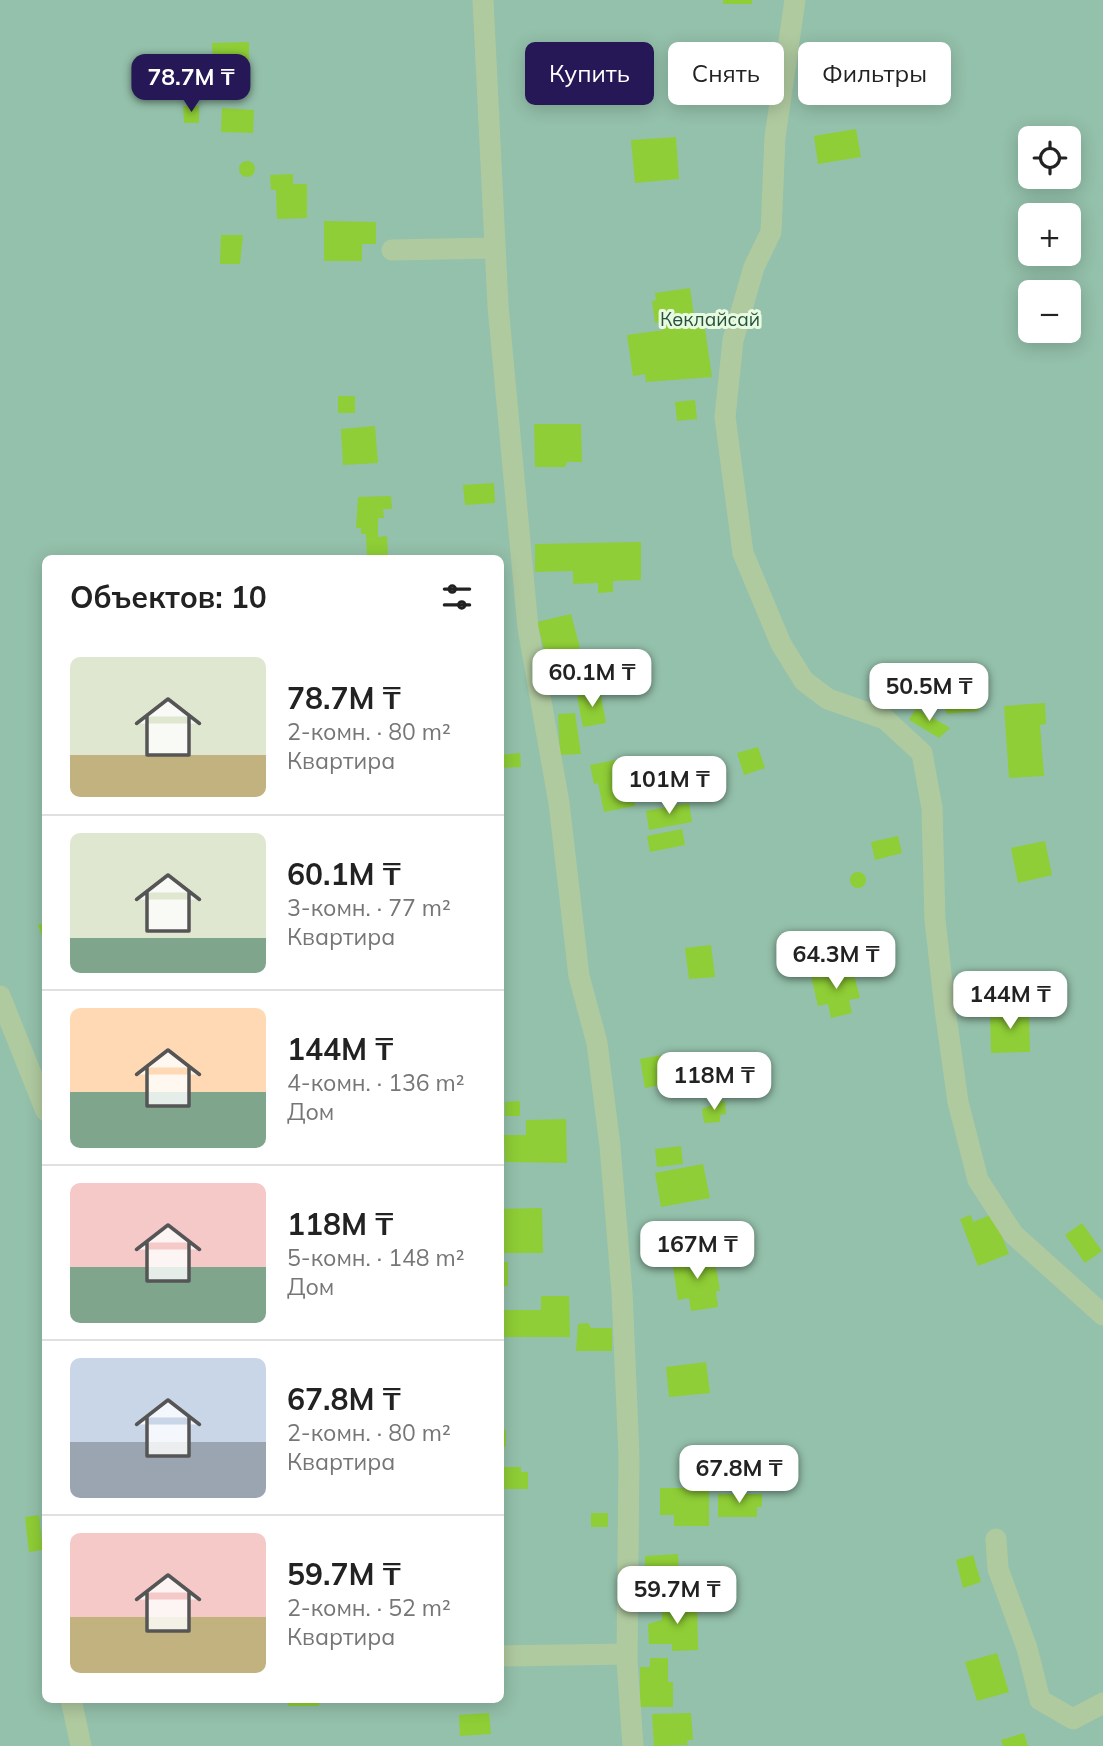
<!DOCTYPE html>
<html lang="ru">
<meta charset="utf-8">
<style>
:root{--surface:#fff;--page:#f6f6f6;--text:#222;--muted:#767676;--line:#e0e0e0;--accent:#261757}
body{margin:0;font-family:Mulish,sans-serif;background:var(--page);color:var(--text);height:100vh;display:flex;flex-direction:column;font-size:26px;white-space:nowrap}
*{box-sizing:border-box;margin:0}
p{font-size:23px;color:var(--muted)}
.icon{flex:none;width:38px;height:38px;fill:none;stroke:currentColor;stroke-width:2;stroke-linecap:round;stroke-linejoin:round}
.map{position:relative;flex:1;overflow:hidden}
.drawer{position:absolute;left:42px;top:555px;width:462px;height:1148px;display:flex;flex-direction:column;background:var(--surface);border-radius:10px;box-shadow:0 4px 18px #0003}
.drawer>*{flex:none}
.guide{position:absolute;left:525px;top:42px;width:472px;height:63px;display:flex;gap:14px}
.tools{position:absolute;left:1018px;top:126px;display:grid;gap:14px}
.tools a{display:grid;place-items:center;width:63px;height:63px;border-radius:10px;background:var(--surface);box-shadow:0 4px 18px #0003;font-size:35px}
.price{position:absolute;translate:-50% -60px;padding:0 16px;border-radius:14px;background:#fff;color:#222;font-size:23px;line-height:46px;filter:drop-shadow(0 2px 4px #0008)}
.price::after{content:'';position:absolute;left:50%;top:42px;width:21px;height:16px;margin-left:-10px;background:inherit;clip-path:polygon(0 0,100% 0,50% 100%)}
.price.on{background:var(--accent);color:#fff}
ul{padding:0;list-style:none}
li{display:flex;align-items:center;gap:21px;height:175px;padding:0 28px}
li+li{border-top:2px solid var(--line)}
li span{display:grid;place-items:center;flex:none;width:196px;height:140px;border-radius:10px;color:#555}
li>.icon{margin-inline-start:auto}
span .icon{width:84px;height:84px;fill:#fffc;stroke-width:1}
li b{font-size:30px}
h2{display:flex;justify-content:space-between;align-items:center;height:84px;padding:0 28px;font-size:30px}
.tag{padding:0 24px;border-radius:10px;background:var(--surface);box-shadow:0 4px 18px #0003;font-size:24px;line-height:63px}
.tag.on{background:var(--accent);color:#fff}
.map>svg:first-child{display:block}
</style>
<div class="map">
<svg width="1103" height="1746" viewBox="0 0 1103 1746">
<rect width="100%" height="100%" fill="#ddf2d4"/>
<path fill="#94c1ab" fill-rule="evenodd" d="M0 0H1103V1746H0ZM1031 138H1069V177H1031ZM1031 215H1069V254H1031ZM1031 292H1069V331H1031ZM46 558H500V1699H46Z"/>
<path fill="#8fce36" d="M723 0H752V4H723Z
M249 42V64L213 65 212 43Z
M183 106H199V123H184Z
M222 108 254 110 253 133 221 132Z
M856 129 861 157 818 164 814 136Z
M676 137 679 179 635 183 631 140Z
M239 169a8 8 0 1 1 16 0a8 8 0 1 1-16 0Z
M293 174V184H307V218L277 219 276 190H271L270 175Z
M324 221 376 222V244H362V261H324Z
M221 235H243L240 264H220Z
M690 288 695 323 704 322 712 377 646 382 645 374 633 376 627 335 664 330 663 322 655 323 652 301 656 300 655 293Z
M338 396H355V413H338Z
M695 400 697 419 677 421 675 402Z
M534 424H581L582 462H567L565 467H535Z
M375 426 378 463 343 465 341 429Z
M494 483 495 503 465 505 463 485Z
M391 496 392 509H383L384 518H378V537L387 536 388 558H367L366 534H361V528H356L358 497Z
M641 542V580L613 581V592L598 593V583L573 584V571L535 572V544Z
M571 614 580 648 546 657 537 622Z
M582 651 586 665 553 674 549 659Z
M976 677 979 711 947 714 943 706 937 707 935 681Z
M600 691 606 723 583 727 577 696Z
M1045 703 1046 724 1040 725 1044 776 1009 778 1004 706Z
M916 708 950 728 939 738 909 720Z
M575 713 581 754 560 755 558 714Z
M758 747 765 768 744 775 737 753Z
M520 753 521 767 500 768V755Z
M625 758 635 806 604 812 598 783 594 784 590 765Z
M689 803 692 822 649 830 646 811Z
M682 829 685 845 650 852 647 836Z
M898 836 902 853 875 860 871 842Z
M1045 841 1052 875 1018 883 1011 848Z
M850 880a8 8 0 1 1 16 0a8 8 0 1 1-16 0Z
M46 922V944H45L38 925Z
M711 945 715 977 689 979 685 948Z
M852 967 860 998 849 1000 852 1013 831 1018 828 1004 818 1006 811 976Z
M1021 1008 1029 1018 1030 1052 991 1053 990 1009Z
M678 1052 683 1081 645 1088 640 1059Z
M520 1101V1116H505V1102Z
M725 1101 726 1114 720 1115V1122L704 1123 702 1109 710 1106 712 1102Z
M566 1119 567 1163 505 1162 504 1135H526V1120Z
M681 1146 683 1164 657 1167 655 1149Z
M703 1164 710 1198 661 1207 655 1173Z
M542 1208 543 1253H500V1209Z
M993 1214 1009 1254 978 1266 960 1219 971 1215 973 1222Z
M1082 1223 1102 1251 1085 1263 1065 1235Z
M714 1254 720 1291H716L718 1307 691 1311 689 1298 678 1300 672 1260Z
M500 1262H508V1286L500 1287Z
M541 1296H569L570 1337H500V1310H541Z
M588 1323 591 1328H612V1351H576L578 1324Z
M706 1362 710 1393 669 1397 666 1367Z
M500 1430H506V1447H500Z
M500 1467H521V1472H528V1489H500Z
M660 1488H709V1526H674V1515H660Z
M718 1494H762V1507H757V1517H718Z
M591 1513H608V1527H591Z
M39 1515 43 1550 29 1552 25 1517Z
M678 1554 679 1576 645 1577V1556Z
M973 1555 981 1582 963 1588 956 1560Z
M662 1601H697L698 1650 672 1651V1644H649L648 1624 662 1620Z
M997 1653 1009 1692 977 1701 965 1662Z
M650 1658H668V1682H673V1707H640V1667H650Z
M288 1699H319V1706H288Z
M489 1713 491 1734 460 1736 459 1715Z
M691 1713 693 1740H687L688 1745 654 1746 652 1714Z
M1024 1733 1028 1746H1003L1001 1740Z"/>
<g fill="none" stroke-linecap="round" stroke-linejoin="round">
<path stroke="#b0caa0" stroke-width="21" d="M483 0 498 306 528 628 559 803 579 976 597 1043 610 1146 622 1292 629 1457 627 1661 633 1746
M795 0 775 137 771 232 754 267 733 340 725 417 743 553 781 644 804 681 828 699 885 719 922 753 932 808 935 920 945 1009 958 1102 978 1180 1013 1234 1103 1315
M392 250 494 248
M0 996 46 1111
M996 1539 998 1569 1027 1648 1040 1700 1073 1719 1103 1703
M500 1656 627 1654
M71 1699 81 1746"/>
</g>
<g text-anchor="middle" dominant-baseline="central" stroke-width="6" stroke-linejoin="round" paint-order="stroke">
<g font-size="19" fill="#26533e" stroke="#e8fae0">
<text x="710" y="319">Көклайсай</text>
</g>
</g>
</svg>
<div class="tools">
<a><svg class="icon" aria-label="locate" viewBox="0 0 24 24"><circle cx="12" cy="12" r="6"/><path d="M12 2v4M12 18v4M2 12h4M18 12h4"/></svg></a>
<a>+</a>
<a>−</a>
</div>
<b class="price on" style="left:191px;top:114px">78.7M ₸</b>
<b class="price" style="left:592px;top:709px">60.1M ₸</b>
<b class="price" style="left:929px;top:723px">50.5M ₸</b>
<b class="price" style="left:669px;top:816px">101M ₸</b>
<b class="price" style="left:836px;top:991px">64.3M ₸</b>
<b class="price" style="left:1010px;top:1031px">144M ₸</b>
<b class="price" style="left:714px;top:1112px">118M ₸</b>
<b class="price" style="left:697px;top:1281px">167M ₸</b>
<b class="price" style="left:739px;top:1505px">67.8M ₸</b>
<b class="price" style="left:677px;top:1626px">59.7M ₸</b>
<div class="guide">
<a class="tag on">Купить</a>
<a class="tag">Снять</a>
<a class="tag">Фильтры</a>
</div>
<section class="drawer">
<h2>Объектов: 10<svg class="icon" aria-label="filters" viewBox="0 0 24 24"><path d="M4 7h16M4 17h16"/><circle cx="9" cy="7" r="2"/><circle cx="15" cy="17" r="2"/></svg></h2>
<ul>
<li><span style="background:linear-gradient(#dfe7d0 70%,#c2b280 0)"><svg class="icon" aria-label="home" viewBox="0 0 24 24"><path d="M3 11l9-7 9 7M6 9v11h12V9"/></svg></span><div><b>78.7M ₸</b><p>2-комн. · 80 m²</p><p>Квартира</p></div></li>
<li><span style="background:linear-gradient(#dfe7d0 75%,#7fa58c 0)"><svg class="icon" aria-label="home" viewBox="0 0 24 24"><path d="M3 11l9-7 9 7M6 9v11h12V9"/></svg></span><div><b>60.1M ₸</b><p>3-комн. · 77 m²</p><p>Квартира</p></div></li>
<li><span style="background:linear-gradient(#ffd9b3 60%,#7fa58c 0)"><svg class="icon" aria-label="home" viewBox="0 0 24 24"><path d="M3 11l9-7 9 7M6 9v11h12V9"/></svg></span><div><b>144M ₸</b><p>4-комн. · 136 m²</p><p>Дом</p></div></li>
<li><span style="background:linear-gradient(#f6c9c9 60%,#7fa58c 0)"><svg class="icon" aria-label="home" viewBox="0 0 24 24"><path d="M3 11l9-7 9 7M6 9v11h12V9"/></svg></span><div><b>118M ₸</b><p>5-комн. · 148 m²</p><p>Дом</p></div></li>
<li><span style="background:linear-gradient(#c9d6e8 60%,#9aa5b1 0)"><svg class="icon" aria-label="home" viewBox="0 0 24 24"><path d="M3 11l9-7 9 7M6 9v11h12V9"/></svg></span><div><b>67.8M ₸</b><p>2-комн. · 80 m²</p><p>Квартира</p></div></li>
<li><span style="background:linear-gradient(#f6c9c9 60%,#c2b280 0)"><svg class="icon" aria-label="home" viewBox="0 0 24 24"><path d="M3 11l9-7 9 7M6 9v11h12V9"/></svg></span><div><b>59.7M ₸</b><p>2-комн. · 52 m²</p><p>Квартира</p></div></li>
</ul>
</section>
</div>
